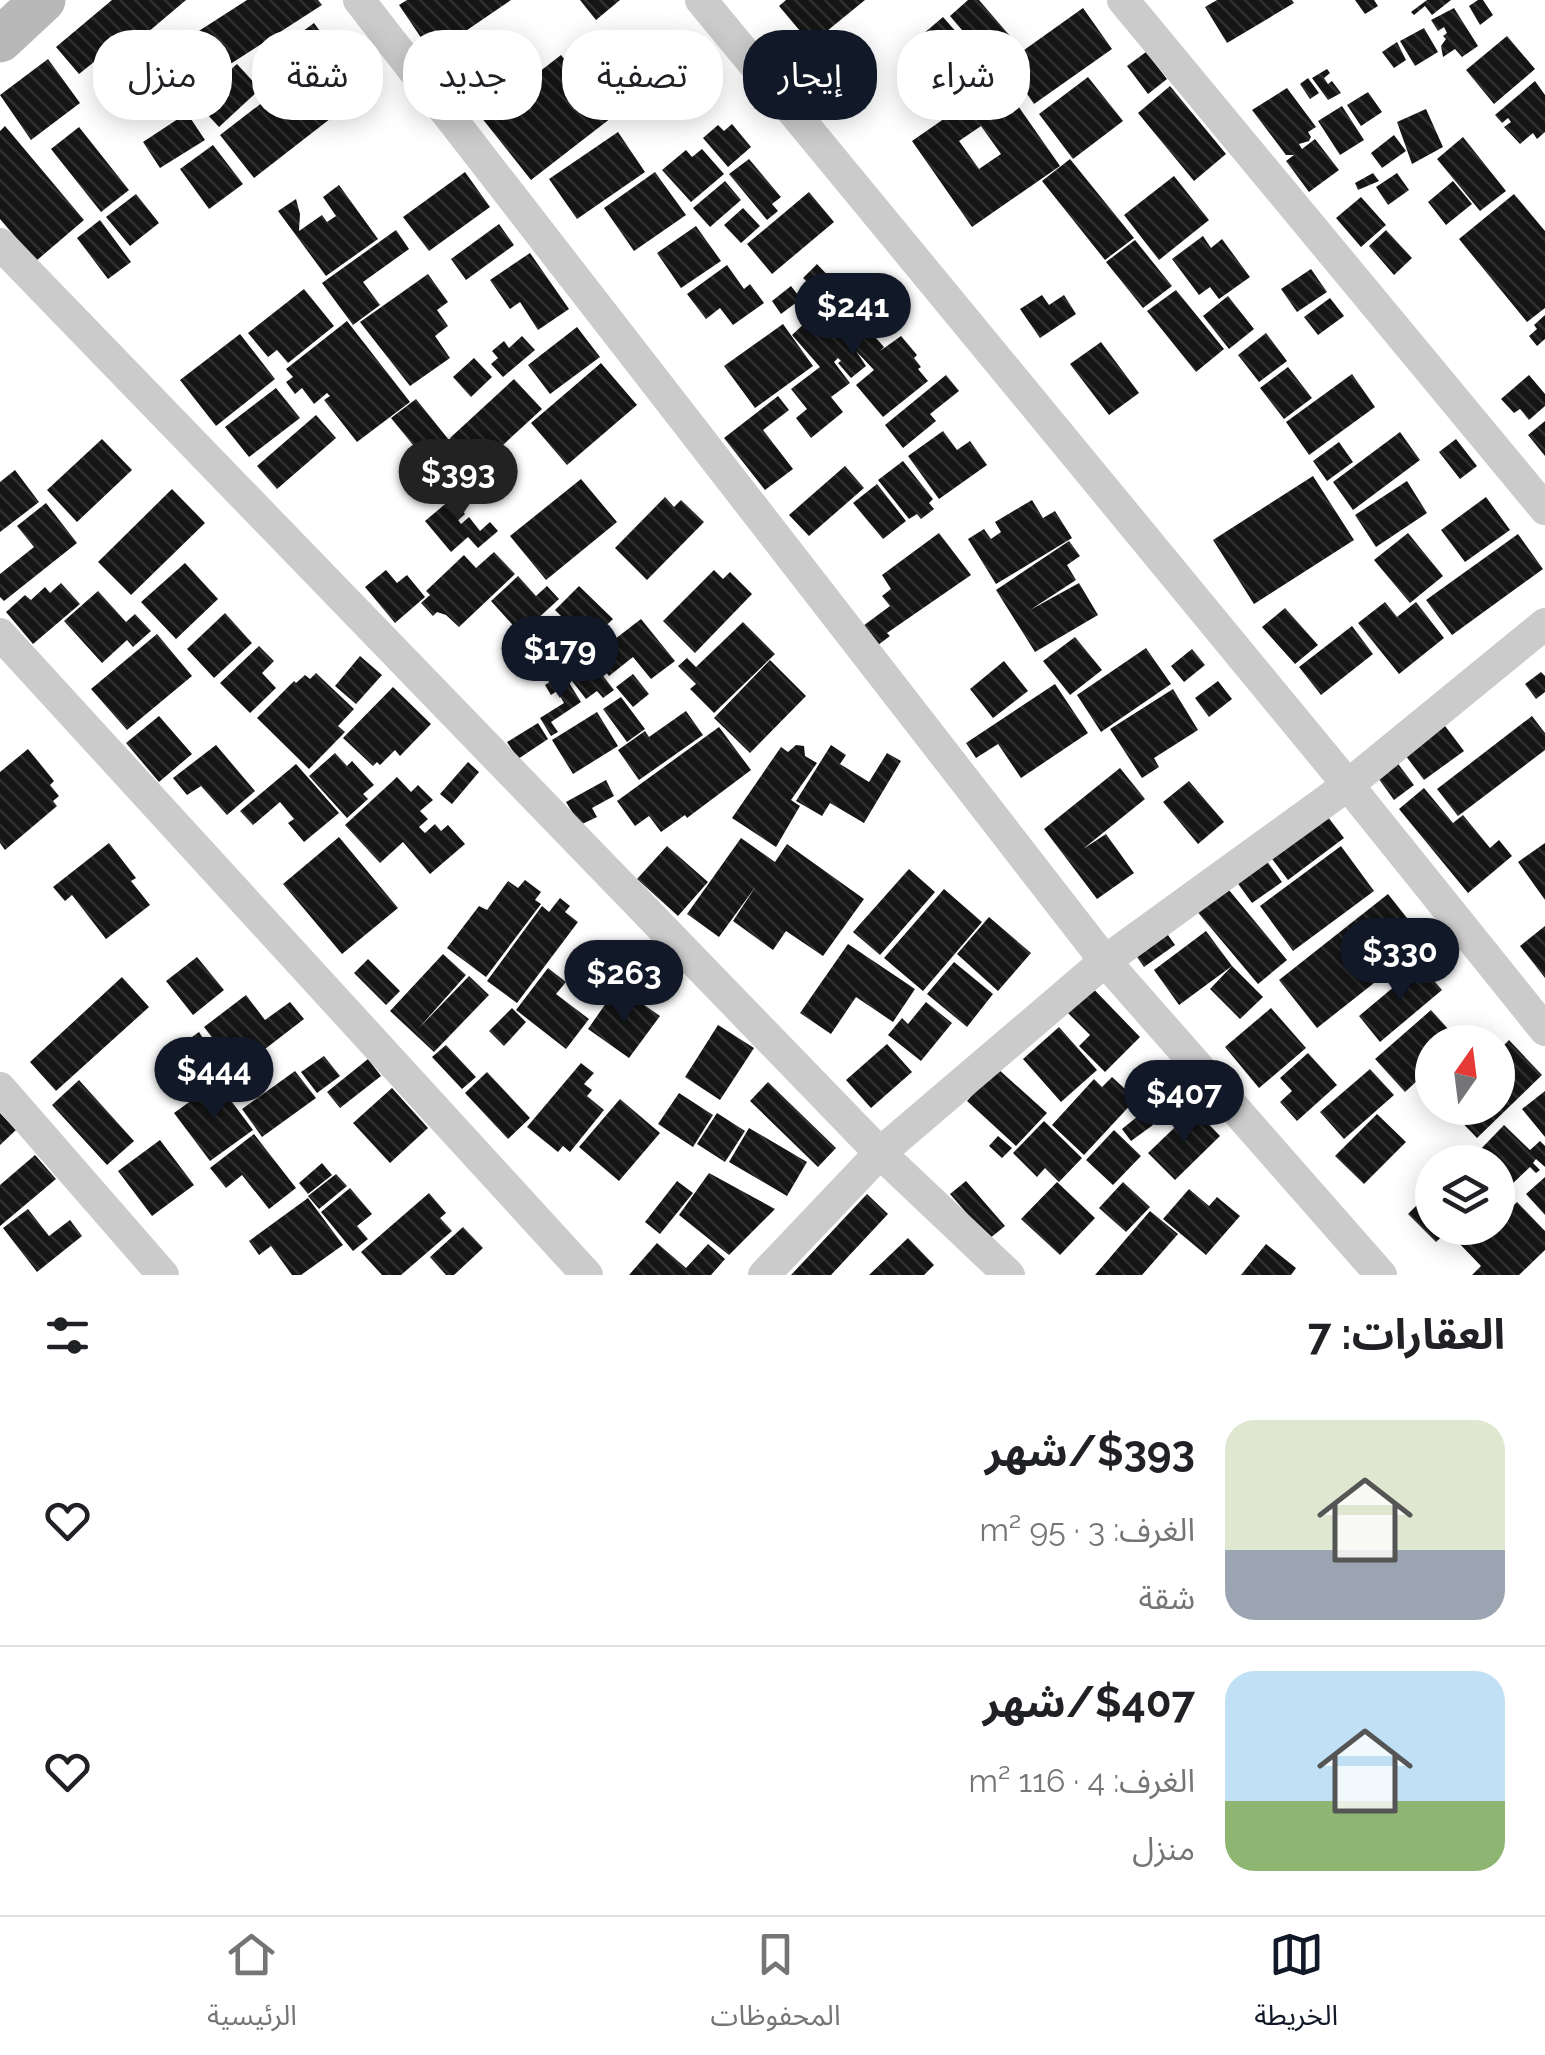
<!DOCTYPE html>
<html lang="ar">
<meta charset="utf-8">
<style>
:root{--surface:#fff;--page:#f2f2f2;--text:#202124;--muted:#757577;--line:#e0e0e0;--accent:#111827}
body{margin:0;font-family:Raleway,"Noto Sans Arabic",sans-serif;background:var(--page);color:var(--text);direction:rtl;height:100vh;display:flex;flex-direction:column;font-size:38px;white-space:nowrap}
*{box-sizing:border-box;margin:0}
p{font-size:32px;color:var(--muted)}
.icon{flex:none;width:55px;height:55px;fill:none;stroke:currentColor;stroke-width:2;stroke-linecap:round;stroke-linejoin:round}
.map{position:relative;height:1275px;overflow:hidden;direction:ltr}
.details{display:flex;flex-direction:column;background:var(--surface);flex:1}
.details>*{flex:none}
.banner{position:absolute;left:30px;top:30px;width:1000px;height:90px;direction:rtl;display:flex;gap:20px}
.needle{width:65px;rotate:14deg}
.buttons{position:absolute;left:1415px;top:1025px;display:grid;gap:20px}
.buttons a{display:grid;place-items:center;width:100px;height:100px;border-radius:50%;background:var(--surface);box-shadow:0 5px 25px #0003;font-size:50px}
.price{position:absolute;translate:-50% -85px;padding:0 22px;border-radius:35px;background:var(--accent);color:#fff;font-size:32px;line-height:65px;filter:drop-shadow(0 2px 5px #0008)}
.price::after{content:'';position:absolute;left:50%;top:60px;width:30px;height:22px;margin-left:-15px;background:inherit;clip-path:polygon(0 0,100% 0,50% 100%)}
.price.current{background:#222;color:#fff}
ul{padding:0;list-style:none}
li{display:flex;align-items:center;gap:30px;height:250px;padding:0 40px}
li+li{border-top:2px solid var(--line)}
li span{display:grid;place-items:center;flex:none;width:280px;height:200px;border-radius:30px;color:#555}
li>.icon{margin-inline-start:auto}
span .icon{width:120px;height:120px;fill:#fffc;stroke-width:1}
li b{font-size:42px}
h2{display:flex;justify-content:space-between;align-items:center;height:120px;padding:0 40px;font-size:42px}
.pill{padding:0 35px;border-radius:40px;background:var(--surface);box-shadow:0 5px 25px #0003;font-size:35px;line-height:90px}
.pill.current{background:var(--accent);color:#fff}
.menu{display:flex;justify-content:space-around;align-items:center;height:140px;border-top:2px solid var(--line);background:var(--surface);font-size:28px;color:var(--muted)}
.menu a{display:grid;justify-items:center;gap:5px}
.menu .current{color:var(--accent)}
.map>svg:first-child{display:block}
</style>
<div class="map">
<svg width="1545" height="1275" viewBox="0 0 1545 1275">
<defs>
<pattern id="building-back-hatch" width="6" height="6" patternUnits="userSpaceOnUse" patternTransform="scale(2.5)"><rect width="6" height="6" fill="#151515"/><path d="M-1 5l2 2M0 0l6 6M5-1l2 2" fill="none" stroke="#2f2f2f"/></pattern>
</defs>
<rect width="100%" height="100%" fill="#fff"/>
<path fill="url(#building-back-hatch)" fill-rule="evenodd" d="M112 0H186L141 38 151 50 116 79 99 58 79 74 56 47Z
M247 0H318L322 5 143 120 118 83Z
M407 0H511L432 54 399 5Z
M580 0H620L596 20Z
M786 0H865L811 44 779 6Z
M968 0H979L1010 36 985 57 950 16Z
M1217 0H1292L1294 3 1227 43 1205 7Z
M1355 0H1374L1378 6 1365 14Z
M1427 0H1451L1432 15 1425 6 1414 15 1411 12Z
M1478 0H1483L1493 15 1480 25 1469 6Z
M1083 8 1112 49 1034 104 1006 63Z
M1454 8 1478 46 1462 57 1455 49 1443 57 1441 46 1446 39 1443 36 1447 33 1444 27 1438 31 1431 20Z
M943 17 979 58 938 93 903 51Z
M314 23 330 45 300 68 283 46Z
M1424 28 1438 52 1415 66 1400 41Z
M352 35 383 73 360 92 329 54Z
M1507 36 1535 69 1494 104 1466 70Z
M1397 42 1406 60 1394 68 1382 52Z
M1146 52 1167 79 1148 94 1127 66Z
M561 55 611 118 531 180 481 117Z
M48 59 80 103 31 140 0 95Z
M319 59 353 101 254 178 220 135Z
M237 64 260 89 219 127 195 101Z
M1327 69 1330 73 1324 78 1328 84 1332 81 1341 93 1328 100 1312 78Z
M1088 77 1123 121 1073 159 1039 114Z
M1308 78 1319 93 1310 99 1300 84Z
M1000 80 1060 166 972 227 912 141ZM981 126 1001 154 979 169 959 141Z
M1535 81 1545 95V132L1537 139 1533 133 1520 144 1504 127 1511 122 1508 118 1502 123 1495 115Z
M1170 86 1226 154 1194 181 1138 113Z
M1287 88 1316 127 1308 132 1311 137 1309 141 1299 144 1302 149 1315 139 1339 170 1309 192 1286 161 1294 155H1286L1252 110Z
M1368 92 1382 112 1361 126 1347 105Z
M1342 106 1364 140 1340 155 1318 121Z
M1426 109 1443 147 1412 164 1397 122Z
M187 113 205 140 160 168 143 142Z
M732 124 751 147 728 167 703 138 718 125 724 131Z
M5 126 84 220 36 261 0 219V131Z
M79 127 129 190 101 212 51 149Z
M618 132 645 172 577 219 549 179Z
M1394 135 1406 151 1382 168 1371 153Z
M1463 137 1506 191 1480 211 1437 159Z
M213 145 243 184 209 209 180 169Z
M702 149 724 174 691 202 662 170 686 150 692 157Z
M749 159 781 197 772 204 778 211 767 220 729 174Z
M1070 159 1134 238 1105 260 1042 181Z
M465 172 490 207 429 251 403 217Z
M655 172 686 215 634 251 604 208Z
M1373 173 1379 181 1358 190 1355 183Z
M1397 173 1409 190 1388 205 1376 187Z
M1174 176 1209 220 1159 260 1124 215Z
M725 181 741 200 710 227 693 208Z
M1453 181 1472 204 1446 225 1428 202Z
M339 185 378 239 326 276 278 211 296 199 300 214 299 231 322 215 327 222 336 216 323 197Z
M809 192 834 222 772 274 747 244Z
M136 194 159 223 130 246 106 217Z
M1514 194 1545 231V308L1527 322 1459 239Z
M1361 197 1386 225 1361 247 1336 218Z
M743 208 760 226 741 243 724 225Z
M100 220 131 262 108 279 77 238Z
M499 224 514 245 466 280 451 259Z
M696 226 721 261 681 288 657 253Z
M396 230 409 249 363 282 380 305 353 325 322 283Z
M1386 230 1412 258 1394 275 1369 246Z
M1203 236 1211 248 1222 239 1250 277 1219 299 1210 287 1199 295 1172 259Z
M1135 240 1172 286 1143 308 1106 262Z
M530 253 569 309 538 330 520 302 510 309 490 280Z
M817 264 836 284 822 297 803 278Z
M727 265 744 289 750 284 764 303 733 325 720 308 706 319 687 294Z
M1311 269 1327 292 1297 312 1281 289Z
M428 274 448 302 437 310 448 326 435 336 450 358 410 386 360 322Z
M868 279 887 301 875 312 881 318 868 329 884 347 880 351 901 336 917 355 914 358 921 367 918 369 928 381 883 417 856 385 874 370 856 351 866 366 851 378 838 363 841 361 838 358 834 362 850 383 831 397 843 412 811 438 796 418 807 409 791 389 820 367 792 335 850 281 857 289Z
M791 286 801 299 781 314 772 301Z
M304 289 334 326 288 363 277 350 268 357 248 333Z
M1176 290 1224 349 1196 372 1147 311Z
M1042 295 1049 305 1064 295 1076 314 1040 338 1020 309Z
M1228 296 1254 329 1229 349 1203 316Z
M1330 298 1344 316 1318 335 1304 317Z
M1545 315V339L1537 346 1529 336 1537 329 1534 325Z
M347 321 410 402 357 442 324 400 330 396 327 393 314 404 302 388 295 394 286 382 293 377 286 369Z
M783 324 813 366 755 408 724 366Z
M577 327 600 357 550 394 528 365Z
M1266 333 1287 361 1259 382 1238 355Z
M240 334 275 379 216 426 180 380Z
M522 336 535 350 503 377 491 364 498 358 492 351 504 341 509 348Z
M1101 342 1139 393 1109 415 1070 364Z
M474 358 492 377 471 397 453 377Z
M601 363 637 405 567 465 531 423Z
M1288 367 1312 398 1284 419 1260 388Z
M1352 374 1375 407 1309 455 1286 422Z
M946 375 959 391 930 414 936 421 903 448 885 425Z
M1529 375 1545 394V406L1529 420 1520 409 1514 413 1501 399Z
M514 379 542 409 478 468 450 438Z
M276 388 300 418 249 457 225 427Z
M778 396 789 410 763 430 793 469 765 490 724 438Z
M416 399 473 470 449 489 391 418Z
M316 415 336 438 277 489 257 466Z
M1545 421V456L1528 435Z
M943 431 957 450 970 441 987 465 939 499 908 456Z
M1400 432 1420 460 1353 510 1333 482Z
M102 439 132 470 77 522 47 490Z
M1456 439 1477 466 1460 479 1439 452Z
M1339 442 1353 462 1327 481 1313 461Z
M903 461 933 499 929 503 934 509 921 519 917 514 909 519 878 480Z
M845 466 864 488 809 536 789 515Z
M15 470 39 502 0 532V482Z
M1313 476 1354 540 1254 604 1213 540Z
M581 479 617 522 546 580 510 536Z
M1407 481 1427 513 1376 547 1355 515Z
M877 484 906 521 883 539 853 503Z
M172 489 205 523 131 595 98 562Z
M463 489 472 500 461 509 465 514 458 520 461 524 469 517 480 531 490 522 498 531 478 548 468 537 451 552 425 521Z
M665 497 674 507 681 500 704 522 647 580 615 548Z
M1486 497 1510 530 1465 562 1441 530Z
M1032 500 1043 518 1055 511 1072 538 996 584 968 539 984 529 991 539 1001 532 995 522Z
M46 503 77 543 4 601 0 597V574L34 547 17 526Z
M939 533 971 575 887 633 890 636 878 645 863 626 890 606 882 596 891 589 882 575Z
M1408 533 1443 576 1410 603 1374 560Z
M1518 534 1543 569 1452 635 1426 600Z
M1069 541 1080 556 1067 565 1076 580 1030 610 1079 583 1098 615 1035 652 996 590Z
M494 552 515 574 459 627 446 615 437 612 433 616 421 603 430 595 426 591 464 555 476 568Z
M185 563 218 599 176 639 141 602Z
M386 570 397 583 407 575 425 597 395 623 365 587Z
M714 570 723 579 730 572 752 594 695 653 663 621Z
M518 576 536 596 547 586 559 599 521 634 491 601Z
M61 583 80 604 33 644 6 612 25 595 31 600 45 587 50 593Z
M579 586 613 619 588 643 555 610Z
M98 591 126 622 135 614 151 631 133 647 127 640 102 663 64 621Z
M1385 602 1397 617 1416 602 1444 638 1399 674 1358 623Z
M1285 608 1318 645 1295 664 1262 627Z
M225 613 252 643 214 678 187 649Z
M641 619 675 661 651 679 633 657 609 676 593 656Z
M743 622 775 654 714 713 690 689 696 684 678 666 687 658 696 667Z
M1352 626 1373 654 1321 695 1299 667Z
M157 634 192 676 127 730 91 689Z
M1075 637 1102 670 1070 695 1043 661Z
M259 646 274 661 262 673 276 688 250 713 220 683Z
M1146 648 1171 684 1101 732 1077 695Z
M1192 649 1205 665 1184 682 1171 666Z
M587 655 614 690 603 698 597 691 586 699 565 672Z
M360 656 382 675 356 704 335 686Z
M770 660 806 696 750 753 714 718Z
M1004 661 1028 691 993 718 970 689Z
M1541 672 1545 676V692L1536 699 1525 684Z
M316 673 354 709 338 726 345 732 309 769 257 718 294 681 296 683 305 675 310 679Z
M563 673 581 702 551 722 558 732 551 736 540 718 564 703 557 691 551 695 545 685Z
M633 674 649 694 633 707 616 687Z
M1218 681 1232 699 1209 717 1195 698Z
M1055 684 1088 733 1021 778 998 744 976 758 966 743Z
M393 687 431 724 400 756 395 750 380 765 377 762 373 766 343 738Z
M1173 689 1198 730 1154 758 1159 767 1142 778 1110 729Z
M621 697 645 729 627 742 603 709Z
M686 711 703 735 639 780 618 750 645 731 649 737Z
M597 712 618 746 573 774 552 740Z
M1436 714 1464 751 1424 780 1396 743Z
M159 716 192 754 159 782 126 743Z
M1532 716 1545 733V750L1458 816 1437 789Z
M538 723 548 739 518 759 507 742Z
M719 727 751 770 687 818 685 815 661 832 649 816 635 826 617 801Z
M216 745 255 791 227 815 201 786 187 795 173 778Z
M796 745 804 746 805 756 817 763 791 800 800 806 776 847 732 818 781 747 788 752Z
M831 745 846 755 840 764 869 782 887 753 901 761 864 823 830 803 822 816 796 801Z
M28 749 54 781 50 785 59 796 53 801 57 806 5 850 0 843V772Z
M335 753 347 766 352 761 374 785 363 794 368 799 347 818 309 776Z
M1390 753 1414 785 1394 800 1370 767Z
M468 762 479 772 452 804 440 794Z
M296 764 339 813 304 842 288 823 294 819 280 802 253 825 240 811Z
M1120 768 1145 799 1083 849 1106 834 1134 873 1097 899 1044 829Z
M397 777 411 792 418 785 433 800 420 811 428 819 419 827 425 833 435 824 441 831 448 825 465 844 430 874 403 842 380 863 345 825Z
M606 780 614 796 592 808 597 817 580 825 566 802Z
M1189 781 1224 822 1198 844 1163 802Z
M1424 788 1453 823 1463 815 1490 848 1499 840 1512 856 1468 893 1399 809Z
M1322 809 1344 838 1288 880 1266 851Z
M339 837 398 908 342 954 283 884Z
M741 838 775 862 787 844 864 899 823 956 786 931 773 950 733 921 756 886 719 937 687 914Z
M109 843 136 878 131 881 150 905 106 939 72 895 65 901 53 887Z
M1545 843V900L1518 862Z
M667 846 708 882 678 916 637 879Z
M1341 846 1374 891 1293 951 1260 906Z
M1261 853 1282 882 1252 903 1231 874Z
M909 869 935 892 880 955 853 932Z
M525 880 541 892 535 900 541 904 486 977 447 948 479 906 487 910 508 881 518 888Z
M1224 884 1287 960 1258 984 1195 909Z
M944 889 982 922 923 991 884 958Z
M1388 894 1426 942 1317 1028 1279 980Z
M560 898 570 906 565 912 578 922 517 1003 487 981 542 906 549 912Z
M989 917 1031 953 998 991 957 954Z
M1161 925 1175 945 1144 967 1130 947Z
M1545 926V978L1520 946Z
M1206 931 1232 966 1179 1005 1154 970Z
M848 944 915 989 893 1022 856 997 831 1034 800 1013Z
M443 954 466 975 418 1029 469 976 489 995 434 1052 390 1011Z
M197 957 224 990 193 1015 166 981Z
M368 959 400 991 386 1005 354 973Z
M954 962 993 994 967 1027 927 994Z
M1420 965 1442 990 1380 1042 1359 1016Z
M1232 966 1263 997 1240 1019 1210 989Z
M548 968 566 982 556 994 589 1019 566 1049 516 1010Z
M122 977 149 1007 56 1091 30 1062Z
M1085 980 1140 1037 1105 1072 1079 1046 1090 1035 1060 1005Z
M246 995 265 1020 290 1002 304 1019 248 1062 240 1053 230 1061 204 1027Z
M611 996 631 1010 637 1000 660 1016 629 1058 588 1029Z
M926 1002 952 1023 921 1061 888 1035 902 1018 908 1024Z
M512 1008 526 1022 504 1046 489 1031Z
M1271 1008 1306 1048 1259 1088 1225 1047Z
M1431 1010 1460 1042H1432V1067L1405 1092 1375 1059Z
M718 1025 754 1048 720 1100 685 1077Z
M1059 1027 1097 1070 1061 1102 1023 1059Z
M199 1032 208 1046 198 1053 188 1040Z
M1509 1040 1542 1075 1477 1138 1448 1108H1498V1051Z
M185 1042 209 1072 180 1094 156 1065Z
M887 1044 912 1072 871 1108 846 1080Z
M446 1045 476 1077 462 1089 432 1057Z
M1308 1053 1337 1085 1297 1121 1280 1102 1292 1091 1280 1078Z
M324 1056 340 1076 317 1093 301 1072Z
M368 1059 381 1076 340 1108 327 1092Z
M581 1063 594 1073 584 1084 592 1090 587 1096 604 1110 570 1152 563 1146 558 1152 527 1127Z
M997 1068 1047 1113 1016 1146 967 1101Z
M1370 1069 1394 1095 1344 1139 1320 1112Z
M295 1071 316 1098 262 1137 242 1109Z
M487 1072 530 1118 508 1139 465 1093Z
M1169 1076 1185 1093 1164 1113 1148 1096Z
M1112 1077 1136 1099 1084 1155 1052 1125 1094 1079 1102 1087Z
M79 1080 134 1141 107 1165 52 1105Z
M217 1082 253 1130 210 1161 174 1113Z
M768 1082 836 1148 818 1167 750 1101Z
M392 1088 428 1128 390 1163 353 1123Z
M1545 1091V1137L1522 1109Z
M679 1093 713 1115 693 1147 658 1124Z
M620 1099 660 1133 619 1181 579 1147Z
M1194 1109 1220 1136 1175 1180 1148 1153Z
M1143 1112 1153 1125 1131 1141 1122 1129Z
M0 1113 16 1130 0 1145Z
M717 1113 745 1131 725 1162 697 1144Z
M1377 1114 1406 1142 1364 1184 1335 1156Z
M1044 1121 1082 1158 1059 1182 1045 1168 1037 1177 1013 1153Z
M1504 1125 1530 1150 1540 1141 1545 1146V1167L1536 1159 1533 1163 1540 1170 1536 1173 1530 1167 1510 1186 1498 1174V1162H1486L1477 1153Z
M749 1128 807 1162 787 1196 729 1162Z
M1114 1130 1141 1156 1113 1185 1086 1160Z
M254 1134 296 1188 269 1209 242 1175 226 1188 210 1168Z
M998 1136 1012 1148 1002 1158 989 1146Z
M160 1140 194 1185 152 1216 118 1171Z
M35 1155 56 1179 0 1226V1185Z
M322 1163 332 1175 308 1194 299 1183Z
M709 1173 775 1209 729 1255 679 1215Z
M336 1174 347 1186 319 1209 308 1196Z
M1545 1177V1215L1526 1194Z
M677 1181 693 1193 660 1234 645 1222Z
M966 1181 1005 1226 989 1239 950 1194Z
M1057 1182 1095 1218 1060 1255 1021 1219Z
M1123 1182 1150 1207 1126 1232 1099 1208Z
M350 1188 372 1214 357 1226 368 1239 353 1251 321 1212Z
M1189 1189 1209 1206 1217 1197 1240 1216 1206 1255 1163 1219Z
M1432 1190V1228H1451L1436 1242 1408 1214Z
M429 1193 446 1213 440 1218 452 1231 401 1275H382L361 1252Z
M867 1194 888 1214 831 1275H791Z
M308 1198 343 1245 301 1275H292L271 1246 259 1255 249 1241Z
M1517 1202 1545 1231V1250L1519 1275H1472L1481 1266 1456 1240 1469 1228H1498V1211L1502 1217Z
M28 1209 49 1236 70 1220 82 1236 37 1272 3 1228Z
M1150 1211 1178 1234 1142 1275H1095Z
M463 1227 483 1248 454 1275H446L430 1257Z
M908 1238 934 1265 924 1275H869Z
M657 1243 686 1268 708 1244 725 1259 711 1275H629Z
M1266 1244 1296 1268 1291 1275H1241Z"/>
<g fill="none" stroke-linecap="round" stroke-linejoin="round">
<path stroke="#cbcbcb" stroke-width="32" d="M359 0 1105 961 1381 1275
M701 0 1348 785 1545 1030
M1123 0 1545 509
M0 244 880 1153 1009 1275
M0 634 587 1275
M0 1088 163 1275
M764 1275 880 1153 1105 961 1348 785 1545 624"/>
<path stroke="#b8b8b8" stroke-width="45" d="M0 40 43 0"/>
</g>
</svg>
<div class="buttons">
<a><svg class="needle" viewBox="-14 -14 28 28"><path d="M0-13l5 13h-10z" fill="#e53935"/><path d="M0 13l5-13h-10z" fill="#757577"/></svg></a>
<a><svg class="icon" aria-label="layers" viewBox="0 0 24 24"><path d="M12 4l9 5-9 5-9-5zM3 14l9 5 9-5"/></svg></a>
</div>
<b class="price" style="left:853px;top:358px">$241</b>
<b class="price current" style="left:458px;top:524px">$393</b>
<b class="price" style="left:560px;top:701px">$179</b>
<b class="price" style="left:1400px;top:1003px">$330</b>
<b class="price" style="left:624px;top:1025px">$263</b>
<b class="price" style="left:214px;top:1122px">$444</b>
<b class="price" style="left:1184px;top:1145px">$407</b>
<div class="banner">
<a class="pill">شراء</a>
<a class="pill current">إيجار</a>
<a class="pill">تصفية</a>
<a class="pill">جديد</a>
<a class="pill">شقة</a>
<a class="pill">منزل</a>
</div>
</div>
<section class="details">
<h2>العقارات: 7<svg class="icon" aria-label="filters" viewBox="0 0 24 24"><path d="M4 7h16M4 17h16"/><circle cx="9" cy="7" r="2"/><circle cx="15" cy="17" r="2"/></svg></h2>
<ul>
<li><span style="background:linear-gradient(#dfe7d0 65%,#9aa5b1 0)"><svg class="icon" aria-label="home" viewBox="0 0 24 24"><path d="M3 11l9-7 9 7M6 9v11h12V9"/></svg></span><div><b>$393/شهر</b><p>الغرف: 3 · 95 m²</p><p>شقة</p></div><svg class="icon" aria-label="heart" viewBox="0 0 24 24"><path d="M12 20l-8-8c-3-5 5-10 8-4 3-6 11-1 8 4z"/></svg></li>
<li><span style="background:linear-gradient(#bfe0f5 65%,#8fb573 0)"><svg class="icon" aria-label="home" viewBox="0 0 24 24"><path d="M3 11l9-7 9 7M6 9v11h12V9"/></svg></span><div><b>$407/شهر</b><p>الغرف: 4 · 116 m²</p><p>منزل</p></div><svg class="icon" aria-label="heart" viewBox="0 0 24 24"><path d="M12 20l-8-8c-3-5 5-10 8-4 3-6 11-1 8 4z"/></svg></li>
</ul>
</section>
<nav class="menu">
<a class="current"><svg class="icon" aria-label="map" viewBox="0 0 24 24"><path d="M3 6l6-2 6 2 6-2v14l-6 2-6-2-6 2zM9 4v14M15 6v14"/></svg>الخريطة</a>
<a><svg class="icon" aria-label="saved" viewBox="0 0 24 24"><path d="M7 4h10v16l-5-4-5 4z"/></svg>المحفوظات</a>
<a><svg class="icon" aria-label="home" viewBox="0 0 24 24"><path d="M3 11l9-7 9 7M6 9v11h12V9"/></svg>الرئيسية</a>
</nav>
